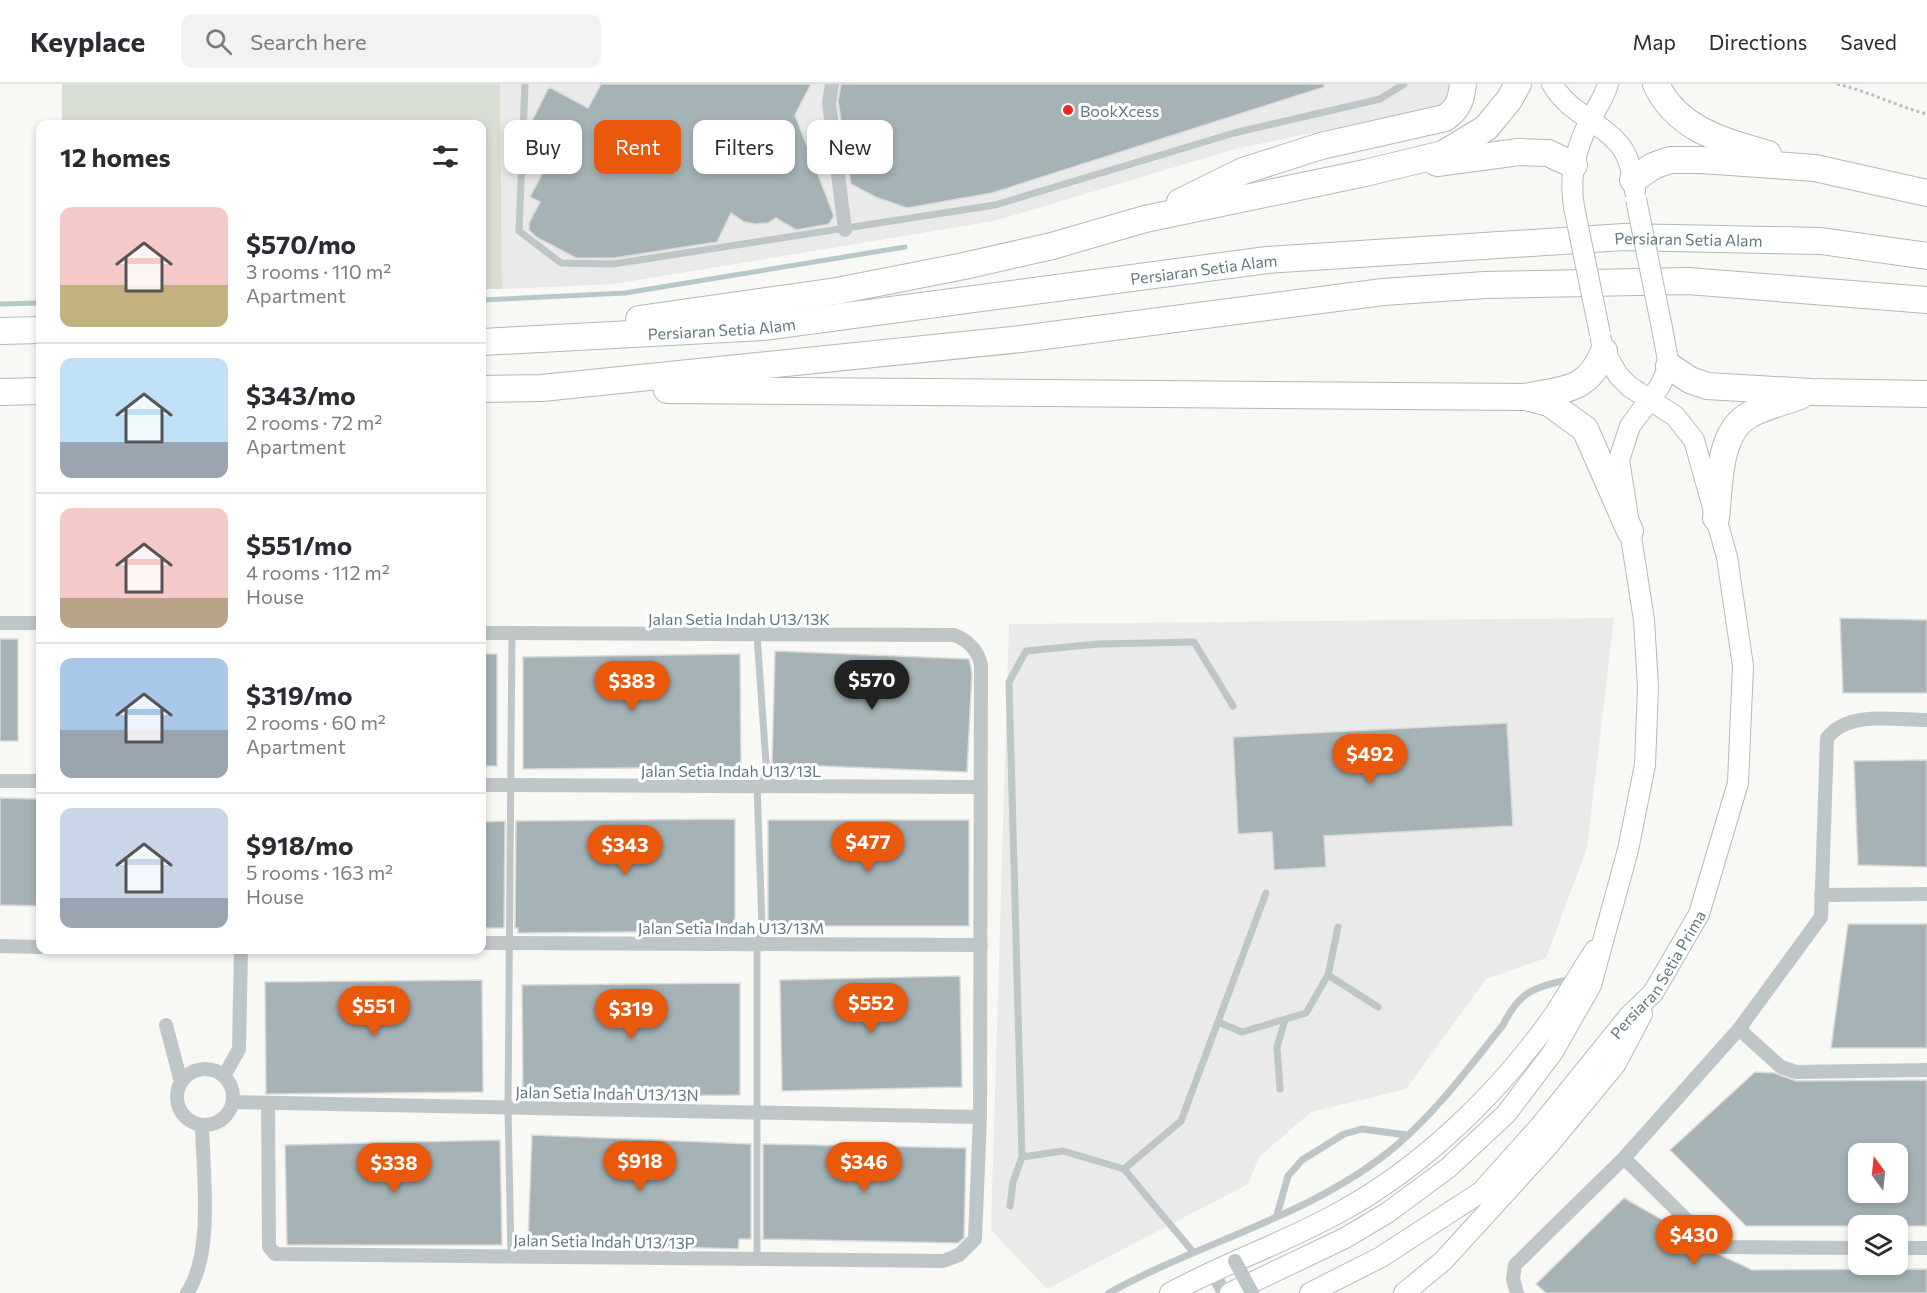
<!DOCTYPE html>
<meta charset="utf-8">
<style>
:root{--surface:#fff;--page:#f2f2f3;--text:#2b2b33;--muted:#7c7c81;--line:#e1e1e2;--accent:#ea580c}
body{margin:0;font-family:Commissioner,sans-serif;background:var(--page);color:var(--text);height:100vh;display:flex;flex-direction:column;font-size:22px;white-space:nowrap}
*{box-sizing:border-box;margin:0}
p{font-size:20px;color:var(--muted)}
.icon{flex:none;width:33px;height:33px;fill:none;stroke:currentColor;stroke-width:2;stroke-linecap:round;stroke-linejoin:round}
.map{position:relative;flex:1;overflow:hidden}
.sheet{position:absolute;left:36px;top:36px;width:450px;height:834px;display:flex;flex-direction:column;background:var(--surface);border-radius:12px;box-shadow:0 3px 9px #0003}
.sheet>*{flex:none}
.top-card{position:absolute;left:504px;top:36px;width:570px;height:54px;display:flex;gap:12px}
.needle{width:39px;rotate:345deg}
.tools{position:absolute;left:1848px;top:1059px;display:grid;gap:12px}
.tools a{display:grid;place-items:center;width:60px;height:60px;border-radius:12px;background:var(--surface);box-shadow:0 3px 9px #0003;font-size:30px}
.price{position:absolute;translate:-50% -51px;padding:0 14px;border-radius:21px;background:var(--accent);color:#fff;font-size:20px;line-height:39px;filter:drop-shadow(0 2px 3px #0008)}
.price::after{content:'';position:absolute;left:50%;top:36px;width:18px;height:14px;margin-left:-9px;background:inherit;clip-path:polygon(0 0,100% 0,50% 100%)}
.price.current{background:#222;color:#fff}
ul{padding:0;list-style:none}
li{display:flex;align-items:center;gap:18px;height:150px;padding:0 24px}
li+li{border-top:2px solid var(--line)}
li span{display:grid;place-items:center;flex:none;width:168px;height:120px;border-radius:12px;color:#555}
li>.icon{margin-inline-start:auto}
span .icon{width:72px;height:72px;fill:#fffc;stroke-width:1}
li b{font-size:26px}
h2{display:flex;justify-content:space-between;align-items:center;height:72px;padding:0 24px;font-size:26px}
.tag{padding:0 21px;border-radius:12px;background:var(--surface);box-shadow:0 3px 9px #0003;font-size:21px;line-height:54px}
.tag.current{background:var(--accent);color:#fff}
header{display:flex;align-items:center;gap:36px;box-sizing:border-box;height:84px;padding:0 30px;background:var(--surface);border-bottom:2px solid var(--line)}
header strong{font-size:28px}
nav{display:flex;gap:33px;margin-inline-start:auto;font-size:21px}
.search{width:420px;height:54px;background:var(--page);display:flex;align-items:center;gap:15px;box-sizing:border-box;padding:0 21px;border-radius:12px;color:var(--muted);font-size:22px}
.map>svg:first-child{display:block}
</style>
<header>
<strong>Keyplace</strong>
<div class="search"><svg class="icon" aria-label="search" viewBox="0 0 24 24"><circle cx="10" cy="10" r="6"/><path d="M15 15l6 6"/></svg>Search here</div>
<nav><a>Map</a><a>Directions</a><a>Saved</a></nav>
</header>
<div class="map">
<svg width="1927" height="1209" viewBox="0 0 1927 1209">
<rect width="100%" height="100%" fill="#f8f8f5"/>
<path fill="#e9eae9" d="M500 0H1460L1445 21 1235 65 994 137 614 200 502 205Z
M1614 534 1587 764 1546 874 1486 895 1406 1005 1311 1028 1259 1073 1248 1100 1047 1205 991 1146 1009 540Z"/>
<path fill="#d9ded4" d="M62 0H500L502 205H482V40H62Z"/>
<g fill="none" stroke-linecap="round" stroke-linejoin="round">
<path stroke="#b6c8c9" stroke-width="5" d="M482 216 625 209 905 163
M0 220 40 219"/>
</g>
<path fill="#a5b3b6" stroke="#dadad8" stroke-width="1.5" fill-rule="evenodd" d="M601 0H811L795 31 834 132 829 140 796 146 776 134 768 139 756 140 744 138 731 129 717 158 614 174H576L536 153 529 146V139L540 118 530 113 553 69 536 61 531 49 532 37 549 3 588 24Z
M841 0H1324V3L992 109 907 124 875 113 851 100 838 17Z
M1840 534 1927 536V609H1843Z
M0 555H18V657H0Z
M775 567 969 575 972 589 967 688 772 680Z
M482 570H497V682H482Z
M740 570 741 683 523 685V573Z
M1507 639 1513 742 1324 752 1326 783 1274 786 1272 748 1238 750 1233 653Z
M1927 676V783L1858 781 1854 677Z
M0 714 40 715V822L0 821Z
M735 735V847L518 849V844H515L516 737Z
M768 736H969V842H768Z
M505 737 504 844H482V738Z
M1848 840H1927V964H1831Z
M960 892 962 1003 782 1007 780 896Z
M482 896 483 1008 266 1010 265 898Z
M740 899V1011L523 1013 522 901Z
M1755 988 1774 989 1796 997 1927 996V1142H1746L1670 1066ZM1858 1070H1898V1108H1858Z
M532 1051 751 1060V1155H739L738 1165 528 1158Z
M500 1056 502 1161H287L285 1061Z
M763 1060 966 1064 964 1154 958 1159 763 1155Z
M1624 1114 1689 1151 1701 1162 1752 1186 1927 1185V1209H1546L1536 1200Z"/>
<g fill="none" stroke-linecap="round" stroke-linejoin="round">
<g stroke="#b3bcbf" stroke-width="22">
<g id="secondary">
<path d="M1552 0C1569 29 1598 36 1618 59 1630 72 1632 90 1635 107"/>
<path d="M1574 123C1569 92 1575 67 1589 38 1596 25 1604 14 1608 0"/>
<path d="M1170 1209C1225 1179 1284 1159 1338 1129 1422 1084 1499 1009 1554 931 1568 910 1581 887 1595 866"/>
<path d="M1230 1209 1345 1154 1387 1129 1448 1084 1506 1030 1553 968 1591 901 1628 766 1645 681 1648 603 1644 536 1619 376 1630 342 1660 302 1669 282 1662 244"/>
<path id="s1" d="M1310 1209 1381 1173 1481 1108 1541 1041 1629 932 1653 909 1699 830 1738 699 1743 582 1727 473 1694 356 1675 332 1630 303 1618 291 1604 267 1601 256"/>
<path d="M1404 1209 1443 1177 1548 1062 1615 981 1642 930"/>
</g>
</g>
<g stroke="#b2b9bb" stroke-width="28">
<g id="highway">
<path d="M1656 0C1677 46 1724 57 1768 70"/>
<path d="M1437 79 1519 68 1548 69 1574 81"/>
<path d="M1633 96 1653 82 1670 76H1701L1815 84 1927 109"/>
<path d="M1180 118 1243 87 1321 62 1445 34C1459 24 1461 16 1463 0"/>
<path d="M639 235 837 207 964 182 1052 162 1145 135 1365 89 1443 70 1486 44 1509 16 1518 0"/>
<path d="M0 247 40 246"/>
<path id="s2" d="M482 258 763 243 1267 176 1624 153 1821 157 1927 172"/>
<path d="M1669 282 1690 296 1707 302 1812 308 1927 310"/>
<path d="M482 305 542 304 1021 255 1383 208 1485 201 1688 197 1927 216"/>
<path d="M667 306 1525 313C1564 305 1588 308 1604 267"/>
<path d="M0 308 40 307"/>
<path d="M1526 313 1549 319 1585 345 1630 447"/>
<path d="M1716 434C1720 402 1717 347 1751 330 1766 322 1784 318 1800 312"/>
</g>
</g>
<path stroke="#b9bec0" stroke-width="3" stroke-dasharray="3 3" stroke-linecap="butt" d="M1837 0C1868 7 1896 22 1927 30"/>
<path stroke="#bfc6c8" stroke-width="7" d="M525 0 519 147 561 179 613 180 995 121 1234 49 1380 15 1404 0
M757 551 766 679 757 702 762 842 757 860V1175
M1328 891 1378 923
M1218 938 1242 948 1306 929 1328 891 1338 843
M1280 1005 1277 963 1285 936
M1022 1073 1063 1067 1124 1085 1193 1168
M1124 1085 1181 1037 1266 809
M1010 1122 1013 1098 1022 1073 1009 598 1026 567 1098 560 1194 558 1233 622
M1277 1131 1288 1092 1302 1076 1344 1050 1362 1045 1407 1051
M511 1173 508 1024 512 549
M1109 1209C1202 1157 1315 1131 1397 1061 1438 1026 1470 982 1503 941 1520 906 1535 903 1572 895"/>
<path stroke="#bfc6c8" stroke-width="14" d="M832 0 829 19 845 146
M0 539H40
M0 697H40
M482 701 981 703
M1821 811 1927 810
M482 859 981 861
M0 862 40 863
M166 941 181 998
M1739 945 1781 983 1796 988 1927 986
M177 1013a28 28 0 1 1 56 0a28 28 0 1 1-56 0Z
M224 992 239 965 241 866
M233 1018 980 1033
M268 1019 269 1163 275 1170 943 1177 959 1171 975 1155 980 1033 981 581C978 567 968 556 954 551L482 549
M1624 1074 1705 1154 1722 1163 1858 1164
M1898 1164H1927
M1213 1188 1224 1209
M187 1209C214 1169 203 1090 202 1041
M1517 1209 1513 1195 1515 1181 1624 1074 1739 945 1821 833 1827 654C1849 626 1895 636 1927 636"/>
<use href="#secondary" stroke="#fff" stroke-width="20"/>
<use href="#highway" stroke="#fff" stroke-width="26"/>
<g stroke="#b3bcbf" stroke-width="22" stroke-linecap="butt">
<path id="secondary-bridge" d="M1636 115 1662 244
M1574 123 1600 250"/>
</g>
<path stroke="#bfc6c8" stroke-width="14" d="M1235 1177 1252 1209"/>
<use href="#secondary-bridge" stroke="#fff" stroke-width="20"/>
</g>
<circle fill="#eb2a23" stroke="#fff" stroke-width="2" cx="1068" cy="26" r="6"/>
<g text-anchor="middle" dominant-baseline="central" stroke-width="6" stroke-linejoin="round" paint-order="stroke">
<g font-size="16" fill="#627a82" stroke="#fff" text-anchor="start">
<text x="1080" y="26">BookXcess</text>
</g>
<g font-size="16" fill="#627a82" stroke="#fff">
<text stroke="none"><textPath href="#s2" startOffset="1212">Persiaran Setia Alam</textPath></text>
<text stroke="none"><textPath href="#s2" startOffset="726">Persiaran Setia Alam</textPath></text>
<text stroke="none"><textPath href="#s2" startOffset="240">Persiaran Setia Alam</textPath></text>
<text x="739" y="534">Jalan Setia Indah U13/13K</text>
<text x="731" y="686">Jalan Setia Indah U13/13L</text>
<text x="731" y="843">Jalan Setia Indah U13/13M</text>
<text stroke="none"><textPath href="#s1" startOffset="480">Persiaran Setia Prima</textPath></text>
<text transform="translate(607 1009) rotate(1)">Jalan Setia Indah U13/13N</text>
<text transform="translate(604 1157) rotate(1)">Jalan Setia Indah U13/13P</text>
</g>
</g>
</svg>
<div class="tools">
<a><svg class="needle" viewBox="-14 -14 28 28"><path d="M0-13l5 13h-10z" fill="#e53935"/><path d="M0 13l5-13h-10z" fill="#7c7c81"/></svg></a>
<a><svg class="icon" aria-label="layers" viewBox="0 0 24 24"><path d="M12 4l9 5-9 5-9-5zM3 14l9 5 9-5"/></svg></a>
</div>
<b class="price current" style="left:872px;top:627px">$570</b>
<b class="price" style="left:632px;top:628px">$383</b>
<b class="price" style="left:1370px;top:701px">$492</b>
<b class="price" style="left:868px;top:789px">$477</b>
<b class="price" style="left:625px;top:792px">$343</b>
<b class="price" style="left:871px;top:950px">$552</b>
<b class="price" style="left:374px;top:953px">$551</b>
<b class="price" style="left:631px;top:956px">$319</b>
<b class="price" style="left:640px;top:1108px">$918</b>
<b class="price" style="left:864px;top:1109px">$346</b>
<b class="price" style="left:394px;top:1110px">$338</b>
<b class="price" style="left:1694px;top:1182px">$430</b>
<div class="top-card">
<a class="tag">Buy</a>
<a class="tag current">Rent</a>
<a class="tag">Filters</a>
<a class="tag">New</a>
</div>
<section class="sheet">
<h2>12 homes<svg class="icon" aria-label="filters" viewBox="0 0 24 24"><path d="M4 7h16M4 17h16"/><circle cx="9" cy="7" r="2"/><circle cx="15" cy="17" r="2"/></svg></h2>
<ul>
<li><span style="background:linear-gradient(#f6c9c9 65%,#c2b280 0)"><svg class="icon" aria-label="home" viewBox="0 0 24 24"><path d="M3 11l9-7 9 7M6 9v11h12V9"/></svg></span><div><b>$570/mo</b><p>3 rooms · 110 m²</p><p>Apartment</p></div></li>
<li><span style="background:linear-gradient(#bfe0f5 70%,#9aa5b1 0)"><svg class="icon" aria-label="home" viewBox="0 0 24 24"><path d="M3 11l9-7 9 7M6 9v11h12V9"/></svg></span><div><b>$343/mo</b><p>2 rooms · 72 m²</p><p>Apartment</p></div></li>
<li><span style="background:linear-gradient(#f6c9c9 75%,#b9a48a 0)"><svg class="icon" aria-label="home" viewBox="0 0 24 24"><path d="M3 11l9-7 9 7M6 9v11h12V9"/></svg></span><div><b>$551/mo</b><p>4 rooms · 112 m²</p><p>House</p></div></li>
<li><span style="background:linear-gradient(#a9c7e8 60%,#9aa5b1 0)"><svg class="icon" aria-label="home" viewBox="0 0 24 24"><path d="M3 11l9-7 9 7M6 9v11h12V9"/></svg></span><div><b>$319/mo</b><p>2 rooms · 60 m²</p><p>Apartment</p></div></li>
<li><span style="background:linear-gradient(#c9d6e8 75%,#9aa5b1 0)"><svg class="icon" aria-label="home" viewBox="0 0 24 24"><path d="M3 11l9-7 9 7M6 9v11h12V9"/></svg></span><div><b>$918/mo</b><p>5 rooms · 163 m²</p><p>House</p></div></li>
</ul>
</section>
</div>
